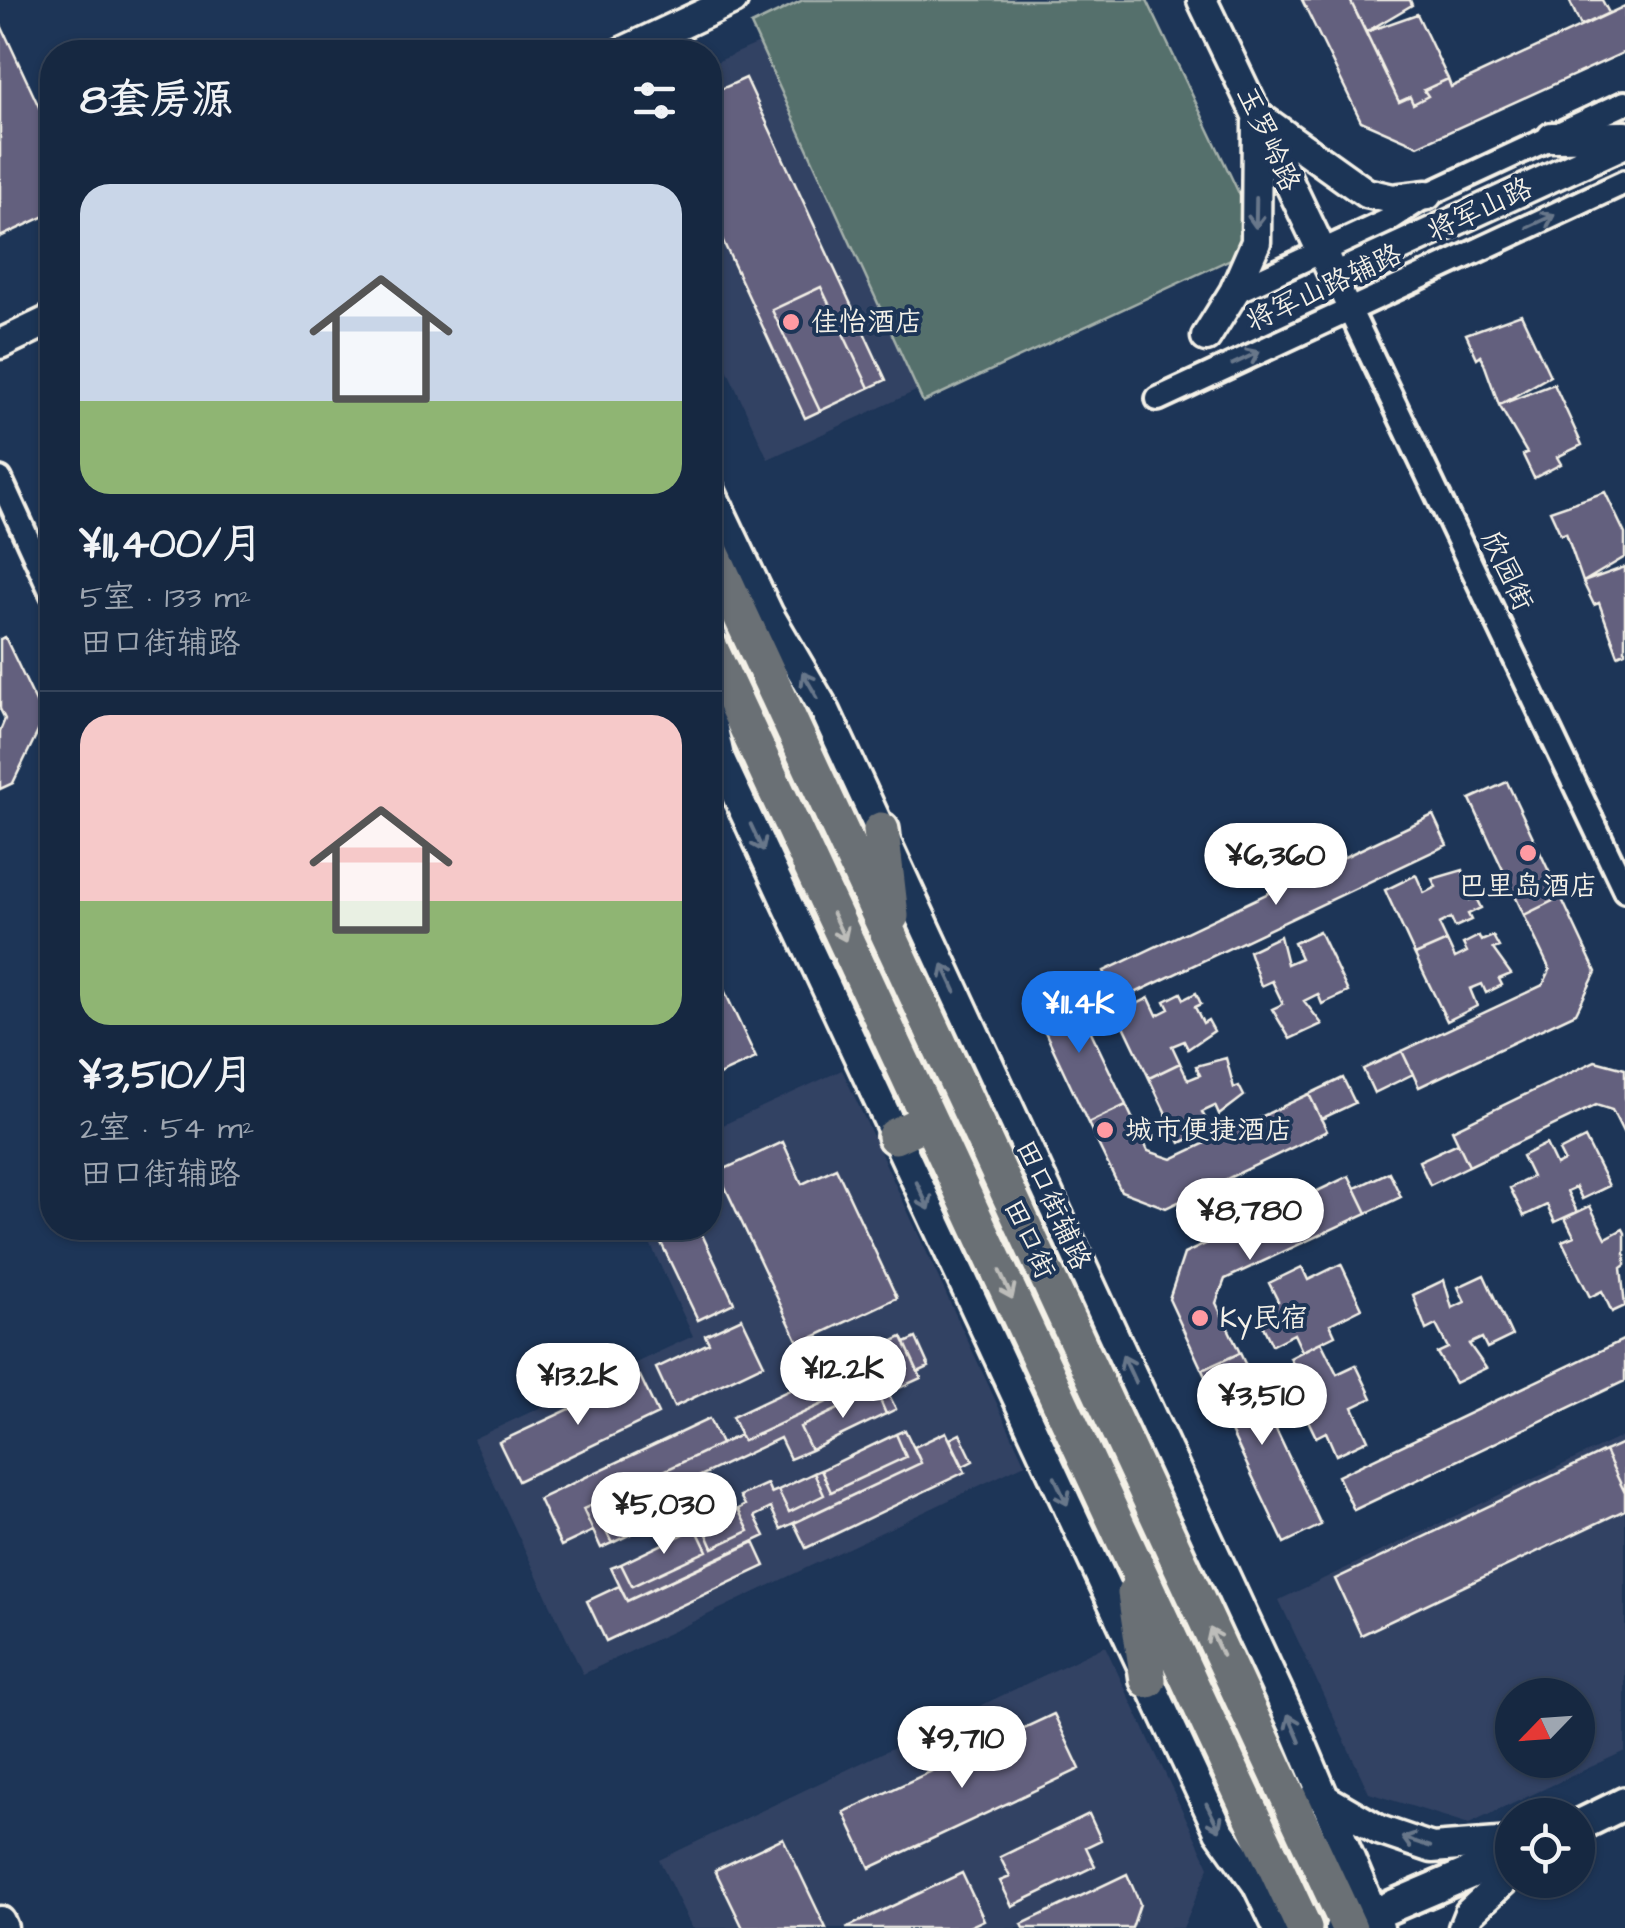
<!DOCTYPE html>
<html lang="zh">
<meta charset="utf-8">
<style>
:root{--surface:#162841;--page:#23344c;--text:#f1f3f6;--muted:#9ea6b1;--line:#35445a;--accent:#1a73e8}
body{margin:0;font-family:"Architects Daughter","LXGW WenKai TC",sans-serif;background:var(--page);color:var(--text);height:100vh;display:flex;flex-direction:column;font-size:38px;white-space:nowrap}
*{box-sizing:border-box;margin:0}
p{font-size:32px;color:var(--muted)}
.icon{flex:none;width:55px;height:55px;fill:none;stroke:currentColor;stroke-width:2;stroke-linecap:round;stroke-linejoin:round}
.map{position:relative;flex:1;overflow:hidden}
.drawer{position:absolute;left:40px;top:40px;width:682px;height:1200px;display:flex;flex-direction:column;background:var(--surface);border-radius:40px;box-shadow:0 2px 8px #0004,0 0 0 2px var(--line)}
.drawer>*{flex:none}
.needle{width:65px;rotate:245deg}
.tools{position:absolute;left:1495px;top:1678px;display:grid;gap:20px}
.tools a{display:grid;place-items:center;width:100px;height:100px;border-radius:50%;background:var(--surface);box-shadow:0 2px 8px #0004,0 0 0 2px var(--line);font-size:50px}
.price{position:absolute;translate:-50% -85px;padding:0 22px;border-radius:35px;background:#fff;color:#222;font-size:32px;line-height:65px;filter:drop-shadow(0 2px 5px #0008)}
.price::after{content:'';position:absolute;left:50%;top:60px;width:30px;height:22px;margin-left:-15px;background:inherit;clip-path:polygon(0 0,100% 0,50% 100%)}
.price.active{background:var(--accent);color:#fff}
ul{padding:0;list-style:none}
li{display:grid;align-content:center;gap:20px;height:530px;padding:0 40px}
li+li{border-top:2px solid var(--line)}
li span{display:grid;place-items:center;height:310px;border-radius:30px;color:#555}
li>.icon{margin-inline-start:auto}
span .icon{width:180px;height:180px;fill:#fffc;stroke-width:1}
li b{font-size:42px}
h2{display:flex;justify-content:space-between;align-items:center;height:120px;padding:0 40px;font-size:42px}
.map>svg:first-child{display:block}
</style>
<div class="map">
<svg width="1625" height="1928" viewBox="0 0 1625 1928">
<rect width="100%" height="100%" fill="#1d3557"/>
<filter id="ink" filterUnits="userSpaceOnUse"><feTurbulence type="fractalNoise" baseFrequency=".01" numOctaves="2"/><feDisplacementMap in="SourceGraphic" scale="20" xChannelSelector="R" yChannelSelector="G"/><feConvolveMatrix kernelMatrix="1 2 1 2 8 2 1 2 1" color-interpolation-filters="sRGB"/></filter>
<g filter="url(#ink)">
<path fill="#324263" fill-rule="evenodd" d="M759 43 918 390 768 459 710 332V65Z
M842 1070 1025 1464 583 1674 473 1439 693 1336 643 1228H710V1131Z
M1625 1435V1751L1469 1824 1369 1793 1279 1600ZM1512 1695H1578V1760H1512Z
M1105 1646 1209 1867 1183 1928H692L659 1860Z"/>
<path fill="#556f6c" stroke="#a4b0aa" stroke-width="2.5" d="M803 0H1147L1263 244 923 402 751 25Z"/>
<path fill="#64607e" stroke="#f4f1e8" stroke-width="2.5" d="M1302 0H1350L1399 102 1410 97 1413 104 1428 96 1424 90 1448 79 1451 87 1625 6V52L1418 146 1361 121Z
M1350 0H1410L1412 5 1366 32Z
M1569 0H1602L1609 13 1581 26Z
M1417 14 1448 79 1424 90 1428 96 1413 104 1410 97 1399 102 1366 32Z
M0 23 52 135V213L0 237Z
M746 78 886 380 805 418 710 213V94Z
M821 287 869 388 820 411 772 310Z
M1521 314 1550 376 1499 405 1481 355 1477 358 1466 334Z
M1554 384 1582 445 1557 457 1561 464 1534 478 1523 455 1527 453 1499 405Z
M1605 492 1625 534V557L1583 582 1566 533 1561 535 1550 511Z
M1625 567V652L1618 655 1599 603 1594 605 1583 582Z
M5 637 44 719 13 783 0 789V731L5 719 0 709V639Z
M1507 782 1561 897 1524 915 1470 799Z
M1433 815 1447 845 1118 1001 1104 971Z
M1463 870 1470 900 1476 898 1481 908 1468 914 1471 920 1455 927 1451 918 1439 924 1447 941 1415 955 1385 890 1416 875 1424 893 1436 887 1432 879Z
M1561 897 1596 972 1576 1013 1419 1087 1402 1051 1543 985 1550 970 1524 915Z
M1319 931 1348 992 1322 1004 1318 994 1304 1001 1322 1024 1290 1039 1272 1009 1283 1004 1272 981 1261 986 1249 951 1280 936 1287 964 1301 958 1294 943Z
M1479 936 1481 941 1493 936 1499 947 1493 949 1511 974 1499 979 1502 985 1486 993 1482 984 1470 989 1477 1006 1447 1021 1415 955 1447 941 1455 958 1467 952 1463 944Z
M710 960 756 1058 710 1079Z
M1070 988 1126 1105 1088 1123 1033 1006Z
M1181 993 1184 999 1196 993 1201 1004 1195 1007 1203 1023 1208 1020 1214 1031 1188 1049 1184 1041 1172 1046 1180 1063 1149 1078 1118 1013 1149 998 1157 1015 1169 1009 1165 1001Z
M1402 1051 1413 1074 1374 1093 1363 1069Z
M1226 1058 1234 1088 1239 1086 1244 1096 1219 1115 1215 1106 1202 1112 1211 1129 1180 1143 1149 1078 1180 1063 1188 1080 1200 1075 1196 1066Z
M1595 1061 1625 1069V1136L1612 1110 1596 1105 1469 1166 1452 1130Z
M1343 1078 1355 1103 1321 1119 1309 1094Z
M1309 1094 1327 1131 1166 1208 1121 1191 1088 1123 1126 1105 1148 1151 1172 1159Z
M1585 1138 1609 1186 1582 1199 1576 1187 1567 1191 1577 1212 1555 1222 1547 1205 1524 1216 1510 1188 1532 1177 1522 1156 1546 1144 1556 1165 1564 1161 1559 1151Z
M783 1142 802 1184 836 1168 897 1298 799 1344 718 1172Z
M1458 1143 1469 1166 1430 1185 1419 1161Z
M1389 1172 1401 1197 1367 1213 1355 1188Z
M1349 1176 1367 1213 1225 1279 1216 1303 1240 1353 1202 1370 1169 1299 1184 1254Z
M1590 1206 1606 1238 1623 1229 1625 1233V1265L1621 1268 1625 1306 1612 1312 1602 1291 1590 1297 1562 1241 1574 1236 1565 1218Z
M654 1228H699L734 1303 698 1320Z
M1341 1264 1362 1308 1330 1324 1335 1335 1302 1351 1294 1334 1272 1345 1256 1312 1278 1301 1269 1283 1302 1267 1308 1280Z
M1484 1275 1512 1336 1487 1348 1482 1338 1469 1344 1486 1368 1455 1383 1437 1353 1448 1348 1436 1325 1426 1330 1413 1295 1444 1280 1452 1308 1465 1302 1458 1287Z
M742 1318 764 1364 674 1407 656 1368 709 1343 705 1335Z
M902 1337 921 1378 888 1393 880 1377 743 1441 732 1417Z
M916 1338 929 1367 918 1372 905 1343Z
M1625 1339V1381L1354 1510 1338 1476Z
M1321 1342 1337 1374 1356 1365 1372 1398 1353 1407 1368 1440 1336 1455 1326 1432 1316 1437 1290 1383 1300 1378 1290 1358Z
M1240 1353 1321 1525 1284 1543 1202 1370Z
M640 1376 658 1414 518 1481 499 1442Z
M880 1377 896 1409 886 1414 876 1391 800 1427 811 1450 790 1459 780 1438 698 1477 708 1498 686 1508 674 1482 599 1518 612 1543 601 1548 583 1509 740 1435 743 1441Z
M876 1391 886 1414 811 1450 800 1427Z
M709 1419 721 1444 583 1509 593 1531 561 1546 539 1499Z
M905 1430 921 1463 781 1529 771 1508 755 1516 765 1536 627 1601 611 1568 621 1564 632 1586 707 1551 696 1528 703 1525 713 1548 749 1531 738 1509 745 1505 740 1496 767 1484 771 1493 778 1490 789 1512 824 1495 814 1473 821 1470 831 1492 906 1457 896 1434Z
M946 1432 965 1472 806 1548 794 1523 921 1463 914 1447Z
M896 1434 906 1457 831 1492 821 1470Z
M960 1434 973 1461 963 1466 950 1439Z
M1625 1442V1493L1605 1451Z
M1605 1451 1625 1493V1510L1361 1635 1335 1579Z
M814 1473 824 1495 789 1512 778 1490Z
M674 1482 686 1508 612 1543 599 1518Z
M738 1509 749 1531 713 1548 703 1525Z
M696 1528 707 1551 632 1586 621 1564Z
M754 1542 765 1566 606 1641 587 1601 619 1586 627 1601Z
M1054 1714 1080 1769 870 1868 844 1812Z
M1089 1814 1101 1840 1086 1847 1095 1866 1012 1906 1000 1881 1010 1877 1000 1857Z
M783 1838 826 1928H743L715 1870Z
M962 1873 984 1920 967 1928H846Z
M1127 1874 1140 1904 1132 1928H1024L1022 1924Z"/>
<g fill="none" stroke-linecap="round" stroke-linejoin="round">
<g stroke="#f4f1e8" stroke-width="30">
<path id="minor" d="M1334 277 1625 890
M1234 292 1387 221 1427 195 1625 103
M1158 399 1625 182
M0 479 52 593"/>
</g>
<g stroke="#f4f1e8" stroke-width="35">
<path id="tertiary" d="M1202 0 1334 277 1625 143
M622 52 733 0
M1258 116 1366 193 1393 199 1427 195
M1552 137 1625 136
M1206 337 1234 292 1256 242 1257 122
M0 344 52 319
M710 490 768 613 826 712 1295 1728 1379 1928
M710 715 719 757 1219 1831 1257 1884 1278 1928
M1317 1794 1379 1830 1432 1848 1512 1842
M0 1921 3 1928
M1463 1928 1469 1913 1512 1873"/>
</g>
<g stroke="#f4f1e8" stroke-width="38">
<path id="secondary" d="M1578 1826 1625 1803
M1341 1928 1512 1855"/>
</g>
<g stroke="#f4f1e8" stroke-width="42">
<path id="primary" d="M710 549 1349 1928
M710 648 1304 1928
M881 830 891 916
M895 1136 929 1120
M1135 1593 1148 1680"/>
</g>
<use href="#minor" stroke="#1d3557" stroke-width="22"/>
<use href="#tertiary" stroke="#1d3557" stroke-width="28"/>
<use href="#secondary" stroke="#1d3557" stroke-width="30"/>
<use href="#primary" stroke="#6a7074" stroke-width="35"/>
</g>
<defs><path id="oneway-shaft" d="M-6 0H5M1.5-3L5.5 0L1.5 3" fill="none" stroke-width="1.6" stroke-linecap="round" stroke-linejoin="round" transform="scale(2.5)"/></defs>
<g stroke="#68778a">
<use href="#oneway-shaft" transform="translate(1256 213) rotate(91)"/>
<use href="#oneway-shaft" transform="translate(1541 221) rotate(-25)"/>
<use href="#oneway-shaft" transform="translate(1246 358) rotate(-25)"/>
<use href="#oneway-shaft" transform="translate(810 685) rotate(-120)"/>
<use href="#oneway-shaft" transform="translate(757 838) rotate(65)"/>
<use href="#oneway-shaft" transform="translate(949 978) rotate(-115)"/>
<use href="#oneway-shaft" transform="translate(923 1196) rotate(65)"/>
<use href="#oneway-shaft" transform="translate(1129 1369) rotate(-115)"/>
<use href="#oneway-shaft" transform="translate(1061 1491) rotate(65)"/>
<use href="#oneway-shaft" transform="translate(1294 1728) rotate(-113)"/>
<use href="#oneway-shaft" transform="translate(1213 1817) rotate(64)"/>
<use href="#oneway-shaft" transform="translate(1416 1842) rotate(-162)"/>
</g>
<g stroke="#bdbdba">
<use href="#oneway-shaft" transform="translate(839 927) rotate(65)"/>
<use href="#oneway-shaft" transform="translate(1006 1285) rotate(65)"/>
<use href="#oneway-shaft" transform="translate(1216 1642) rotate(-115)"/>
</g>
</g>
<g fill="#ff9aa2" stroke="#1d3557" stroke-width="4">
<circle cx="791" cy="322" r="10"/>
<circle cx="1528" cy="853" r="10"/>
<circle cx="1105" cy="1130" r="10"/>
<circle cx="1200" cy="1318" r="10"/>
</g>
<g text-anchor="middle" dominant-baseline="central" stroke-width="8" stroke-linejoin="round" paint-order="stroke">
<g font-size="28" fill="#f4f1e8" stroke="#1d3557">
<text transform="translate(1268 139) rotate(65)">玉罗岭路</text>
<text transform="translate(1480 210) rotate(-25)">将军山路</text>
<text transform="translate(1324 288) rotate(-25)">将军山路辅路</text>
<text transform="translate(1507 571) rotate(65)">欣园街</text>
<text transform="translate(1053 1205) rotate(65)">田口街辅路</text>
<text transform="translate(1029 1239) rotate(65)">田口街</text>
</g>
<g font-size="28" fill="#f4f1e8" stroke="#1d3557" text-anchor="start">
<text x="811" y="322">佳怡酒店</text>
<text x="1528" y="886" text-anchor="middle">巴里岛酒店</text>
<text x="1125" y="1130">城市便捷酒店</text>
<text x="1220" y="1318">Ky民宿</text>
</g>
</g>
</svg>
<div class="tools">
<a><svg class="needle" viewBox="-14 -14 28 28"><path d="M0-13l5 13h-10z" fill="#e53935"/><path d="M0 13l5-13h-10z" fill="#9ea6b1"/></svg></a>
<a><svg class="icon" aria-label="locate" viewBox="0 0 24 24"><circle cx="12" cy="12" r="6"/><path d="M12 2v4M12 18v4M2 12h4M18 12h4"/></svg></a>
</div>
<b class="price" style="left:1276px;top:908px">¥6,360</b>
<b class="price active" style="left:1079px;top:1056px">¥11.4K</b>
<b class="price" style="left:1250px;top:1263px">¥8,780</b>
<b class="price" style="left:843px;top:1421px">¥12.2K</b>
<b class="price" style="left:578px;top:1428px">¥13.2K</b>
<b class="price" style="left:1262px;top:1448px">¥3,510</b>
<b class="price" style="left:664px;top:1557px">¥5,030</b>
<b class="price" style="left:962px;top:1791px">¥9,710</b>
<section class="drawer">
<h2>8套房源<svg class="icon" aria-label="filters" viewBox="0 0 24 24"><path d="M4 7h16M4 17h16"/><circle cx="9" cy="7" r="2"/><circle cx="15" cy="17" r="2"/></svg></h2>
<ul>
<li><span style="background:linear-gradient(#c9d6e8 70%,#8fb573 0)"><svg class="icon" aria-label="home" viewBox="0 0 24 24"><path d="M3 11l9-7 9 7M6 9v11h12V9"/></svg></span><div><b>¥11,400/月</b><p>5室 · 133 m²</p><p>田口街辅路</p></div></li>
<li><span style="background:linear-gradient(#f6c9c9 60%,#8fb573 0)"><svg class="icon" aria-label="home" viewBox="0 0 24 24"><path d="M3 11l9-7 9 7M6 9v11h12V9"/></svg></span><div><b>¥3,510/月</b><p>2室 · 54 m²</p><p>田口街辅路</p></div></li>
</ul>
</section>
</div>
